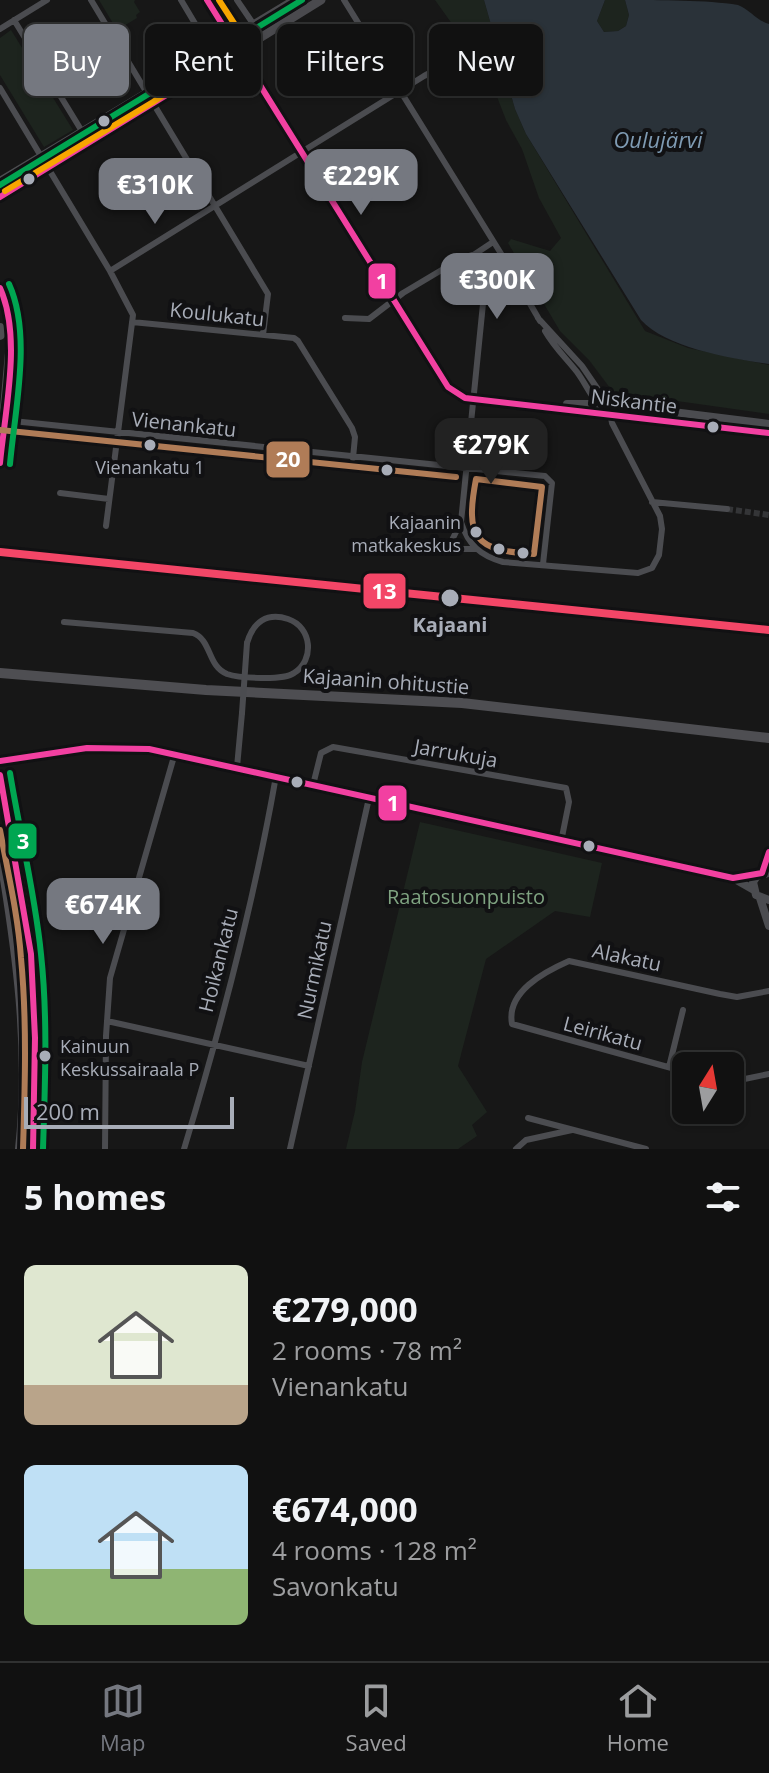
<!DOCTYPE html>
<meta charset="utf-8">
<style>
:root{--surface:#111;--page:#1a1a1a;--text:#f1f3f6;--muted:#9c9d9f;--line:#303131;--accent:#757880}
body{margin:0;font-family:"Open Sans",sans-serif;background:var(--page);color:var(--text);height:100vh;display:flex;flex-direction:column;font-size:30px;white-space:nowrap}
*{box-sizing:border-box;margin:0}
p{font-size:26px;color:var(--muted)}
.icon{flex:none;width:44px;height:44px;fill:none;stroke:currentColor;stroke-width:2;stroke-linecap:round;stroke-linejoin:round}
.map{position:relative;height:1149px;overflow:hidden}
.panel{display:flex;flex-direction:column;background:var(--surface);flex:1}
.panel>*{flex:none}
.hud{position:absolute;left:24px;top:24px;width:722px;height:72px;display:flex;gap:16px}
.needle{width:52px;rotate:11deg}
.fabs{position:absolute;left:672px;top:1052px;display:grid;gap:16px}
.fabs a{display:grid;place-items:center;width:72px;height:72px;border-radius:12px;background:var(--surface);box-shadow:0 2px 6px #0004,0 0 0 2px var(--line);font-size:40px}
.scale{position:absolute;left:24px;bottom:20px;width:210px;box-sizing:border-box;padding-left:8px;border:4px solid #a8adb8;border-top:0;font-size:22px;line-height:28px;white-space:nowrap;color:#a8adb8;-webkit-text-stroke:6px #111113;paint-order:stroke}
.price{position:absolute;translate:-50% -68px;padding:0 18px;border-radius:16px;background:var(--accent);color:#fff;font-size:26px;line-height:52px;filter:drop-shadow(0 2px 4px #0008)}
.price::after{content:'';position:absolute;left:50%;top:48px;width:24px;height:18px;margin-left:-12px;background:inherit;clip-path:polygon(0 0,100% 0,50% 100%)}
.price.current{background:#222;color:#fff}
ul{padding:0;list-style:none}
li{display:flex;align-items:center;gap:24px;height:200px;padding:0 24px}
li span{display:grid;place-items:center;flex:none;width:224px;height:160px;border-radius:12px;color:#555}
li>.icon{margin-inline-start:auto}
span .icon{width:96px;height:96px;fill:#fffc;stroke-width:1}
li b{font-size:34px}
h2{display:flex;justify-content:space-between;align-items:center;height:96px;padding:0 24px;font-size:34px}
.pill{padding:0 28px;border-radius:12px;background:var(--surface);box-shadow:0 2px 6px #0004,0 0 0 2px var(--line);font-size:28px;line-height:72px}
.pill.current{background:var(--accent);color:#fff}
.tab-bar{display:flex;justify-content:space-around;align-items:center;height:112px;border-top:2px solid var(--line);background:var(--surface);font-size:22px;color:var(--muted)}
.tab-bar a{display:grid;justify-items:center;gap:4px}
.tab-bar .current{color:var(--accent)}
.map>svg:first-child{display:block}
</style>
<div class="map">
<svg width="769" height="1149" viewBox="0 0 769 1149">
<rect width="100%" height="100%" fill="#171717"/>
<path fill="#1d241e" d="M99 0H135L134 2 140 12 136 15 137 18 117 30Z
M435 0H484L515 109 526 134 645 331 688 348 769 365V414L613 392 589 360 560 331 508 243 511 239 550 251 561 238 539 198 522 149 506 120 494 89 465 42Z
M605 0H625L629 15 626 26 618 31 604 32 597 21Z
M11 30 73 130 44 147 0 75V38Z
M420 822 602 863 590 917 555 911 486 959 458 1066 487 1112 472 1125 477 1136 458 1149H346L355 1111 362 1062Z"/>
<path fill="#2a3239" d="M484 0H605L597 21 604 32 618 31 626 26 629 15 625 0C659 0 707 0 738 5 750 10 756 20 769 24V364C733 359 666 348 641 320L526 134 515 109Z"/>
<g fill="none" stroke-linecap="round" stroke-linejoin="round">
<path stroke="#343537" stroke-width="6" stroke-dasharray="6 3" stroke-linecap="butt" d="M727 509 769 515"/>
<path stroke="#4b4c50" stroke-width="6" d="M91 0 268 294 263 335
M181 0 212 52
M237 0 254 25
M344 0 500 252 540 321
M14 20 83 133
M0 29 47 0
M0 88 110 271 133 315 106 526
M475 254 486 274 461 522 450 544 453 549H475
M110 271 424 76 484 44
M345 318 369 319 403 293 460 259 475 254 493 242
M132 322 294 338 298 341 352 428 355 437 353 458
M545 331C554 347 566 358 577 372 588 387 592 401 608 413
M3 420 545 476 552 483 543 564
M60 493 109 499
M652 502 727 509
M461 522C468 545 481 556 503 562L638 573 652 568 659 555 662 529 660 516 612 423 608 404 582 366 538 318
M64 622 193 633C212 640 207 666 227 674 239 678 283 681 294 673 315 660 312 627 288 619 267 612 253 622 247 643
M237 767 242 713
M313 785 321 753 333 747 566 788 569 802 561 842
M107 1021 309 1066
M669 1067 683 1010
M686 1072 512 1024C506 992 544 972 569 961L720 994 737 997 769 991
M730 1082 769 1074
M528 1118 646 1149
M105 1149 106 1036 110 978 175 753
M184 1149C221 1027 254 902 276 776
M290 1149 369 798
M516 1149 526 1140 572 1130"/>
<path stroke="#4b4c50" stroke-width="8" d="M240 50 425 352 448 387 465 398 769 433
M567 404H608L769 424
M0 761 87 748 149 749 733 878 754 890
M762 873 769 852
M769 873 757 876 753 882 756 895 769 900
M760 898 769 926"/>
<path stroke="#4a4a4e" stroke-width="9" d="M232 38 295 0
M240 50 321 0"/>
<path stroke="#4d4f52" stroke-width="10" d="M0 182 148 93 232 38
M0 197 240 50 207 0"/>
<path stroke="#4e4e52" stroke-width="10" d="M0 288 8 306 12 331 0 463
M0 328V335
M0 673 206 690 462 703 769 738
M0 775C8 826 21 876 28 927 38 1000 36 1075 33 1149
M0 849C17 949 31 1048 20 1149"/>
<path stroke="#4b4c50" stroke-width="6" d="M242 713 247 643"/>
<g stroke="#111113" stroke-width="12">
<path id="bus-1" d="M207 0 448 387 465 398 769 433
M0 197 240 50
M0 288C22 337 5 410 0 463
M0 761 87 748 149 749 733 878 762 873 769 852
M0 775 31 954 35 1038 33 1149"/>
</g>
<g stroke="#111113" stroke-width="12">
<path id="bus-2" d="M0 430 456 477
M476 479 542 487 534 554C474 551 465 537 476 479Z
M0 830C8 873 18 915 21 958 27 1021 25 1085 23 1149"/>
</g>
<g stroke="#111113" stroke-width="12">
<path id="bus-3" d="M0 185 302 0
M9 284C32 335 15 408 10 464
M10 773C20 834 35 893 41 954 48 1019 45 1084 43 1149"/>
</g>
<g stroke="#111113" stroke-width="12">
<path id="bus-4" d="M5 191 153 102 239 45 241 34 219 0"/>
</g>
<use href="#bus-1" stroke="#f240a1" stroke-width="6"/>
<use href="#bus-2" stroke="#b07c57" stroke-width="6"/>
<use href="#bus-3" stroke="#00a651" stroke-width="6"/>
<use href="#bus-4" stroke="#f7a600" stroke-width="6"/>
<g stroke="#111113" stroke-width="14">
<path id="rail-1" d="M0 552 769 630"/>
</g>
<use href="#rail-1" stroke="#f34667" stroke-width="8"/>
</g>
<g fill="#a8adb8" stroke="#111113" stroke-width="3">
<circle cx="104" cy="121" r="7"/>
<circle cx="29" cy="179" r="7"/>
<circle cx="713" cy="427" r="7"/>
<circle cx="150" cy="445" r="7"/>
<circle cx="387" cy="470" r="7"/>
<circle cx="476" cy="532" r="7"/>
<circle cx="499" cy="549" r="7"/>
<circle cx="523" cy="553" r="7"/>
<circle cx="450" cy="598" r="10"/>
<circle cx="297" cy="782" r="7"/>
<circle cx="589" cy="846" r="7"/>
<circle cx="45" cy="1056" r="7"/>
</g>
<g text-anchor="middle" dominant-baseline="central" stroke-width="8" stroke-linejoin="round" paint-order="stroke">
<g font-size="18" fill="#a8adb8" stroke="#111113">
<text x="150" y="467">Vienankatu 1</text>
<text x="461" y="522" text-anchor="end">Kajaanin<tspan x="461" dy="23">matkakeskus</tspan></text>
<text x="60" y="1046" text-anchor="start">Kainuun<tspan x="60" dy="23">Keskussairaala P</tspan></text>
</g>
<g font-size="20" fill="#a8adb8" stroke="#111113">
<text transform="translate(217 314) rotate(6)">Koulukatu</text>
<text transform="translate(634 401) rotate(7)">Niskantie</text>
<text transform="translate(184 424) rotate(6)">Vienankatu</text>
<text transform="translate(386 681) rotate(4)">Kajaanin ohitustie</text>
<text transform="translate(456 753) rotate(10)">Jarrukuja</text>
<text transform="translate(627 957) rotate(12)">Alakatu</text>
<text transform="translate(218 960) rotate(-76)">Hoikankatu</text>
<text transform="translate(314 970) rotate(-78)">Nurmikatu</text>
<text transform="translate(603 1033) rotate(15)">Leirikatu</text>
</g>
<g font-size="20" font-weight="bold" fill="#a8adb8" stroke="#111113">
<text x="450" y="624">Kajaani</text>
</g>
<g font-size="20" fill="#7fa381" stroke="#111113">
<text x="466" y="896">Raatosuonpuisto</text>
</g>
<g font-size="22" font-style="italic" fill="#7f9bb3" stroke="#111113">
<text x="658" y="139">Oulujärvi</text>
</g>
</g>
<g stroke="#111113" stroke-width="3">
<rect x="367" y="262" width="30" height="38" rx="8" fill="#f240a1"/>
<rect x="265" y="440" width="46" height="39" rx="8" fill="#b07c57"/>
<rect x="362" y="572" width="45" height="38" rx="8" fill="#f34667"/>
<rect x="377" y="784" width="31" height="38" rx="8" fill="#f240a1"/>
<rect x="7" y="822" width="31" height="38" rx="8" fill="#00a651"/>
</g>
<g font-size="22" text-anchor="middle" font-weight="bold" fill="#fff">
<text x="382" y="289">1</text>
<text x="288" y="467">20</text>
<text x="384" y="599">13</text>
<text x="393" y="811">1</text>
<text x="23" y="849">3</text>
</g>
</svg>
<div class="fabs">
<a><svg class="needle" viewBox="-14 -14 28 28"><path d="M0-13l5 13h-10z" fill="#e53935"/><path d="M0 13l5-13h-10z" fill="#9c9d9f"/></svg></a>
</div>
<div class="scale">200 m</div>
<b class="price" style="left:361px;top:217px">€229K</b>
<b class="price" style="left:155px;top:226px">€310K</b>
<b class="price" style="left:497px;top:321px">€300K</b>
<b class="price current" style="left:491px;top:486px">€279K</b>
<b class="price" style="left:103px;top:946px">€674K</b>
<div class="hud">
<a class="pill current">Buy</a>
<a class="pill">Rent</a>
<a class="pill">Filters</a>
<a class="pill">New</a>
</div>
</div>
<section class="panel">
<h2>5 homes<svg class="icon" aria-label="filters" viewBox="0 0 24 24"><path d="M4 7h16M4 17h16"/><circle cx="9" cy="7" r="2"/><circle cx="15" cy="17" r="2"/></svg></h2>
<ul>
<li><span style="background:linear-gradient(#dfe7d0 75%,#b9a48a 0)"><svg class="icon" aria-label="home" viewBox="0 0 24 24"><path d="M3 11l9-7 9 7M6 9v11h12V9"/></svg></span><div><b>€279,000</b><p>2 rooms · 78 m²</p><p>Vienankatu</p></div></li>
<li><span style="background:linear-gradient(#bfe0f5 65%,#8fb573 0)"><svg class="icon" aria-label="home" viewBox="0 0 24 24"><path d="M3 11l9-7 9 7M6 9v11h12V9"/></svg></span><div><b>€674,000</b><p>4 rooms · 128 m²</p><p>Savonkatu</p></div></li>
</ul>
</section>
<nav class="tab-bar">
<a class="current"><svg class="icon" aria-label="map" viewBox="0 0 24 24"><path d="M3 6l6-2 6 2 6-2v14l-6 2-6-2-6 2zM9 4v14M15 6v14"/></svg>Map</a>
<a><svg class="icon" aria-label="saved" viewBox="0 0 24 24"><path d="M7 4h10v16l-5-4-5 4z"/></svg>Saved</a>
<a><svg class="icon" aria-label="home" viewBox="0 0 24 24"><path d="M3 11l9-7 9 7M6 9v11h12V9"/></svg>Home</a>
</nav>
